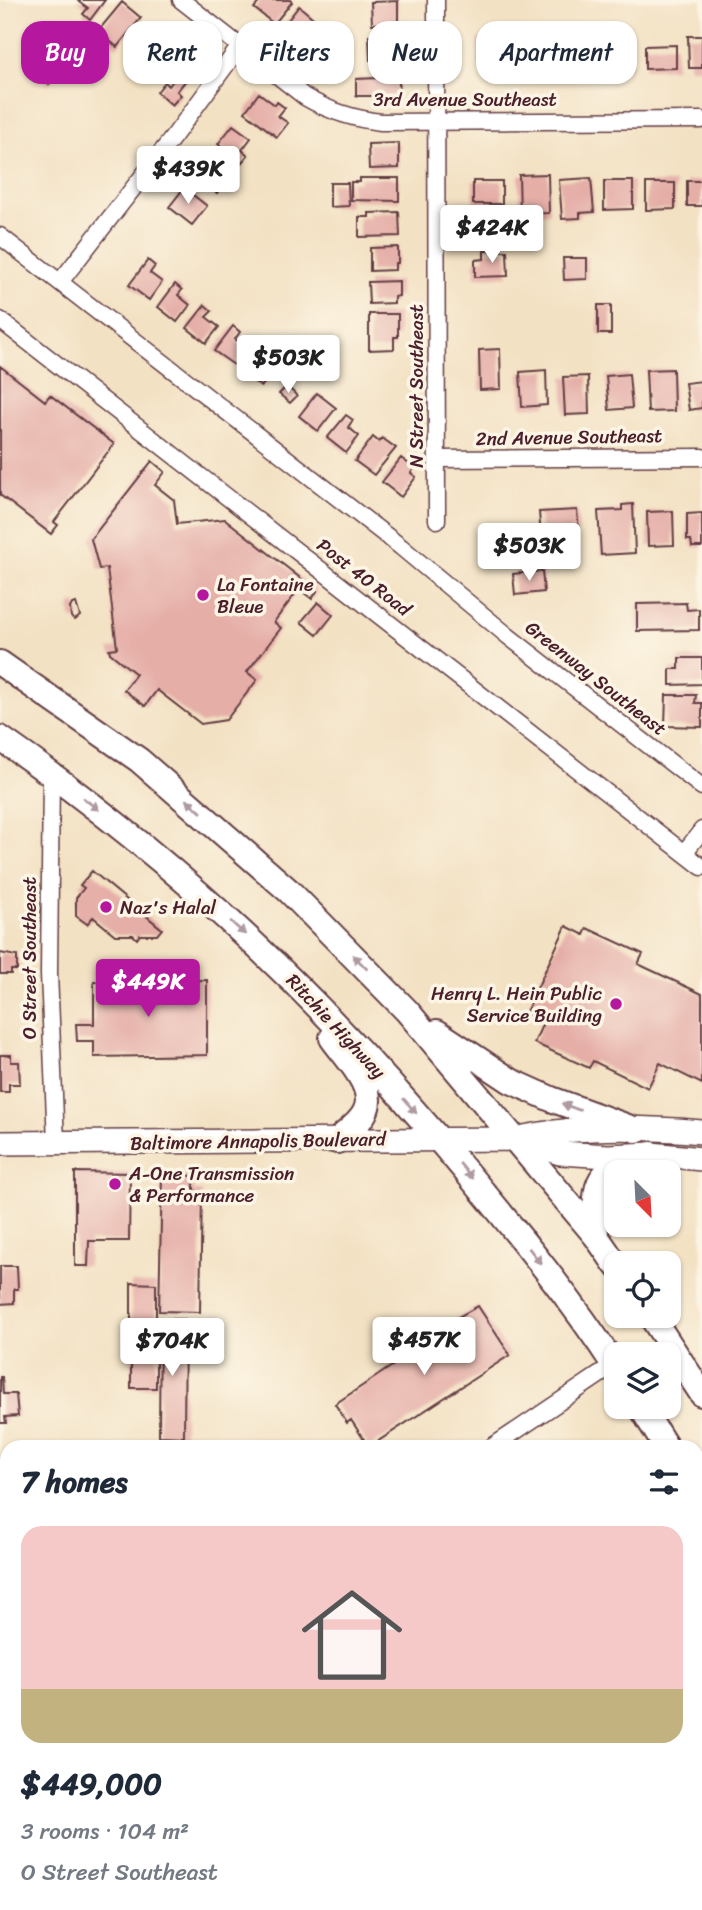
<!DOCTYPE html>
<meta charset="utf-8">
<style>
:root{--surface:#fff;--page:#f6f6f7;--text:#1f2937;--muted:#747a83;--accent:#b5179e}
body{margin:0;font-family:Sriracha,sans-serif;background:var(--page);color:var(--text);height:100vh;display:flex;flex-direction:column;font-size:26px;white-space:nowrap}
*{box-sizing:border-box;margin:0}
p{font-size:23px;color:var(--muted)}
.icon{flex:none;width:38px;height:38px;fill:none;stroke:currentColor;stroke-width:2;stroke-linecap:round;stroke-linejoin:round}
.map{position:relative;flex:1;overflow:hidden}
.side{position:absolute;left:0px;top:1440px;width:704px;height:471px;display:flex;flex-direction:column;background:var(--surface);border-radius:21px 21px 0 0;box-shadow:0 2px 5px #0004}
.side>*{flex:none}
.top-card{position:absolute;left:21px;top:21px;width:662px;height:63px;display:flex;gap:14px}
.needle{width:46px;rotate:156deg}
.controls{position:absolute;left:604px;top:1160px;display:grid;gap:14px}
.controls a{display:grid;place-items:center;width:77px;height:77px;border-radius:14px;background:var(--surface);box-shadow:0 2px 5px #0004;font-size:35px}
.price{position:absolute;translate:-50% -60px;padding:0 16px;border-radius:7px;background:#fff;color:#222;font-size:23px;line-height:46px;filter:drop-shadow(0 2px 4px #0008)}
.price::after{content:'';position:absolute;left:50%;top:42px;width:21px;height:16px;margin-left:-10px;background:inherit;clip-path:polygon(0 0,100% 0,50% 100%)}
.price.selected{background:var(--accent);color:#fff}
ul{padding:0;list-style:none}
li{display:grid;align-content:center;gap:14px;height:371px;padding:0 21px}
li span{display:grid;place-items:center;height:217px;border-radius:21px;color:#555}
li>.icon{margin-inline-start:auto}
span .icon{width:126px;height:126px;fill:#fffc;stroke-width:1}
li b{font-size:30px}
h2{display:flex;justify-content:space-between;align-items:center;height:84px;padding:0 21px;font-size:30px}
.tag{padding:0 24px;border-radius:21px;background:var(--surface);box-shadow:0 2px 5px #0004;font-size:24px;line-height:63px}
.tag.selected{background:var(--accent);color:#fff}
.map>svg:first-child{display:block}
</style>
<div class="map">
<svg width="702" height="1910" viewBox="0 0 702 1910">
<rect width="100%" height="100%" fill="#fcf5e5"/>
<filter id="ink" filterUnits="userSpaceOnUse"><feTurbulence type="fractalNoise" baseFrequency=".0143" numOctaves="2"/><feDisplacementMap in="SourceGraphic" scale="14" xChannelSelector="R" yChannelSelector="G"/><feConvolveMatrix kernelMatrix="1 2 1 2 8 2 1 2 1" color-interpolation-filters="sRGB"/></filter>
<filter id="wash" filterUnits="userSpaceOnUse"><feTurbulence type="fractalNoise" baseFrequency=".00686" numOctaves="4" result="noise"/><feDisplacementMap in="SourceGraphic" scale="28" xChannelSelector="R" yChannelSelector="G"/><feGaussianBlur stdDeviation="1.57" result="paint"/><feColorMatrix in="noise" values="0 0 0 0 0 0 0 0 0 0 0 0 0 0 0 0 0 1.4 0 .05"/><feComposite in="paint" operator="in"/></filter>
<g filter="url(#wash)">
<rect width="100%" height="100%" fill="#f3e1c3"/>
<g id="blocks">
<path fill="#e5aea7" d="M77 0H105L90 20 83 14 88 8Z
M261 0H290L292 2 274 24 254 8Z
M398 1V23L372 24 371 2Z
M122 2 141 18 117 47 98 31Z
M299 6 313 18 309 23 316 28 301 46 281 29Z
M147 27 167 43 148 67 141 62 147 55 133 45Z
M542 30H558V39H569V63H534V43H542Z
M398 35 399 59 370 60 369 36Z
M688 36H702V68H689Z
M478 39H506V65H479Z
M631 44V69L602 70 601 45Z
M676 45V68L645 69V46Z
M41 48 64 65 49 84 26 67Z
M177 50 198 66 177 91 181 95 172 105 157 92 165 82 169 86 175 78 162 68Z
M377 72H399V96H356V79L378 78Z
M259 93 275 105 277 102 285 108 278 116 288 123 277 137 245 112Z
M233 125 251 138 242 150 248 155 237 168 227 160 231 155 218 144Z
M399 143V168L369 169 368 144Z
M209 156 228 170 218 183 222 186 217 193 193 176Z
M548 174 549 213 520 214 519 175Z
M360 178H399V201L351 200V182H360Z
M591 178 594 212 580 213V218L562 219 559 180Z
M473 181H502V204H473Z
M604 181H633V209L604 210Z
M687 181H702V206H687Z
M330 183H348L349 206 330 207Z
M646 183H675V209L646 210Z
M184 188 207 206 192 225 169 207Z
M399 212 400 236 359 237V217H369V213Z
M398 247V263H395V270L370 271V248Z
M484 251H507L508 276 475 277V260L484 259Z
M563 258H587V279L564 280Z
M148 260 155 266 150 273 162 282 149 300 129 285Z
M399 281V296L394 297V303L369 304 368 282Z
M175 284 182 290 178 295 190 305 177 322 158 307Z
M205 305 212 311 206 317 219 327 206 343 187 328Z
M598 305H611V334H598Z
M369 314H398V337H394V349L369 350Z
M233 326 240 332 235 339 247 348 234 365 214 351Z
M261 349 268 355 263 361 275 370 261 387 243 372Z
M500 349 501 389 480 390 479 350Z
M0 366 45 401 50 395 114 444 54 522 58 525 51 534 0 495Z
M673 369 674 411 648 412 646 370Z
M546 370 547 405 522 407 520 372Z
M629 374 632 408 609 410 606 376Z
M588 376 589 414 565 415 563 377Z
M702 381V408L689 410 685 383Z
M287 386 297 396 290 403 279 394Z
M317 393 336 408 318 431 299 416Z
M346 415 353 420 348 427 359 436 346 453 327 438Z
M373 437 379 442 382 438 396 448 374 475 355 461Z
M401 458 414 468 411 473 416 477 401 497 382 482Z
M152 461 165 472 155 485 174 500 177 524 225 519 317 591 312 599 299 589 274 622 281 628 247 672 257 680 226 720 201 724 157 690 145 706 124 690 136 674 110 653 109 649 117 648 107 568 99 569 91 539Z
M633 504 635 553 601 555 598 511 622 510V505Z
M577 510 579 531 566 532 567 554 553 555 552 536 541 537 539 512Z
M673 511 674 545 648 546 647 512Z
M702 513V547H692L691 540H687V514Z
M542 571 544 592 515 595 513 574Z
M318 602 333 615 317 635 301 622Z
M76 603 80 616 75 620 71 617 70 608 72 604Z
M686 603 687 610 699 609V630L637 631V604Z
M679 658H702V684L670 685V669H679Z
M666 695H696L695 703H702V727L665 726Z
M92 871 162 929 157 935H140L137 939 133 935H115L93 917 87 924 76 916V898L84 888 80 885Z
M566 926 584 935 587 928 643 954 638 964 702 994V1084L660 1063 648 1088 593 1061 589 1068 534 1043 543 1023 525 1014Z
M0 953 17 956V970H11V974H0Z
M207 980V1055L94 1057V1041H77L76 1024H94V982Z
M0 1055H11V1062H19L20 1084H9V1092H0Z
M75 1172 130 1173 129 1241H89L88 1266H75Z
M162 1174H187L194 1178V1191H202L200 1312 159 1311Z
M0 1266H17L18 1289H14V1303L0 1304Z
M131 1283 156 1284V1388H131Z
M478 1306 510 1355 369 1447 351 1420 347 1423 335 1404 443 1332 440 1327Z
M160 1319H185L184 1437 159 1436Z
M0 1377H2L3 1394H16L18 1416 5 1417 6 1423H0Z
M696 1681 702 1693V1726L700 1727 699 1724 696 1725Z
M5 1739 7 1762 0 1763V1740Z
M702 1827V1861L696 1862V1829Z
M7 1850V1885L0 1886V1851Z
M485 1904H510L512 1907 506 1910H482L486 1908Z"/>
</g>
</g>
<g filter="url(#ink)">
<use href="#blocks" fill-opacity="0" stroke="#633c42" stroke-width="2"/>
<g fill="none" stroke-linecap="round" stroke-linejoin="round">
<g stroke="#633c42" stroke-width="19">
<path id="minor" d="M181 0 305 97C329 111 354 119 381 122L702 120
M436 0 437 520
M0 236 401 547 508 636 702 787
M60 282 174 136 240 46
M0 320 702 867
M437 459 702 457
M51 774 49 973 56 1143
M684 853 702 830
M492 1447 614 1365
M0 1472H7
M0 1810 7 1808
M565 1904 568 1910"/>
</g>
<g stroke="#633c42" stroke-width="26">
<path id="secondary" d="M516 1139 560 1153 608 1156 651 1154 702 1159
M0 1143 516 1139C574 1125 643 1127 702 1132"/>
</g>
<g stroke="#633c42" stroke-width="28">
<path id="primary" d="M0 663 139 760 289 891 407 1011 596 1236 616 1265
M0 738C180 862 329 1006 468 1174 520 1236 572 1300 616 1368
M437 1032 511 1081 551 1099 636 1130
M332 1038C345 1057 378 1088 365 1112 360 1123 346 1132 337 1141
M596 1236C594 1179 593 1170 651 1154
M651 1316 702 1394
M641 1407 666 1447
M696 1498 702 1507"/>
</g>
<use href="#minor" stroke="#fff" stroke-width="16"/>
<use href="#secondary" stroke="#fff" stroke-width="23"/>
<use href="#primary" stroke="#fff" stroke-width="24"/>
</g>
<defs><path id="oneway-solid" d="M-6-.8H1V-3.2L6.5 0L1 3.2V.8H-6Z" transform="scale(1.75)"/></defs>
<g fill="#ae9aa0">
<use href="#oneway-solid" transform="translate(91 804) rotate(37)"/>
<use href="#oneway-solid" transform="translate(194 806) rotate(-139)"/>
<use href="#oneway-solid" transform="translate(238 928) rotate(42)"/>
<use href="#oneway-solid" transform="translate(360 962) rotate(-135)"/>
<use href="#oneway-solid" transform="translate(410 1106) rotate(49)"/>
<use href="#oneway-solid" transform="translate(571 1107) rotate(-159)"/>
<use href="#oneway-solid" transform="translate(466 1171) rotate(50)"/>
<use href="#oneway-solid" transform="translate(535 1256) rotate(52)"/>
</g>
</g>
<g fill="#b5179e" stroke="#fcf5e5" stroke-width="2.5">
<circle cx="203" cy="595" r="7"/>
<circle cx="106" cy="907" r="7"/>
<circle cx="616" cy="1004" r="7"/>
<circle cx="115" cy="1184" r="7"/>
</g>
<g text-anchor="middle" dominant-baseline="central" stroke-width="7" stroke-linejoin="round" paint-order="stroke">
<g font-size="19" fill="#4a1f2b" stroke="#fcf5e5">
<text x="465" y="99">3rd Avenue Southeast</text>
<text transform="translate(416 386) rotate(-90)">N Street Southeast</text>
<text transform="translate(569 437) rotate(-1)">2nd Avenue Southeast</text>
<text transform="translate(364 577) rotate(38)">Post 40 Road</text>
<text transform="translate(596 678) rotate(38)">Greenway Southeast</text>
<text transform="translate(29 958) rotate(-90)">O Street Southeast</text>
<text transform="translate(336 1026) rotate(47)">Ritchie Highway</text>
<text transform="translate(258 1141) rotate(-1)">Baltimore Annapolis Boulevard</text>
</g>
<g font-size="19" fill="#4a1f2b" stroke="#fcf5e5" text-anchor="start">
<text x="217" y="584">La Fontaine<tspan x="217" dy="22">Bleue</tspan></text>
<text x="120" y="907">Naz's Halal</text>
<text x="602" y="993" text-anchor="end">Henry L. Hein Public<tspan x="602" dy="22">Service Building</tspan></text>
<text x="129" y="1173">A-One Transmission<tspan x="129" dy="22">&amp; Performance</tspan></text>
</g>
</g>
</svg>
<div class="controls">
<a><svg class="needle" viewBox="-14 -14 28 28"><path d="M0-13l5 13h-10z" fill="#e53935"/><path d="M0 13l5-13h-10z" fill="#747a83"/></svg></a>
<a><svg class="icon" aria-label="locate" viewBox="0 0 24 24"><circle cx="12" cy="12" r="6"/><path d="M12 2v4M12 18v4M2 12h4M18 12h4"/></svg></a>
<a><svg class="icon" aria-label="layers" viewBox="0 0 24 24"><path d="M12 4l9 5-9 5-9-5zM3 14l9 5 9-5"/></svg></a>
</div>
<b class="price" style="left:188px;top:206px">$439K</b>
<b class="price" style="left:492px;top:265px">$424K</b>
<b class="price" style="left:288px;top:395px">$503K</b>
<b class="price" style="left:529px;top:583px">$503K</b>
<b class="price selected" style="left:148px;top:1019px">$449K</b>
<b class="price" style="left:424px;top:1377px">$457K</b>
<b class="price" style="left:172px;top:1378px">$704K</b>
<div class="top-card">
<a class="tag selected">Buy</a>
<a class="tag">Rent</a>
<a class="tag">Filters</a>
<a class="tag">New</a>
<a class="tag">Apartment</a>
</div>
<section class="side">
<h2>7 homes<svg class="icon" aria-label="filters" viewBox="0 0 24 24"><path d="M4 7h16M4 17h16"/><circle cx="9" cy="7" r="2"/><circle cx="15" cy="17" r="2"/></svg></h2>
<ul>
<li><span style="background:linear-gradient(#f6c9c9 75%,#c2b280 0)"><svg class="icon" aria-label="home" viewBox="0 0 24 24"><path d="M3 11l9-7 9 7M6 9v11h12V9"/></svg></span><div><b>$449,000</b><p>3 rooms · 104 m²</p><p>O Street Southeast</p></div></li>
</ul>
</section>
</div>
